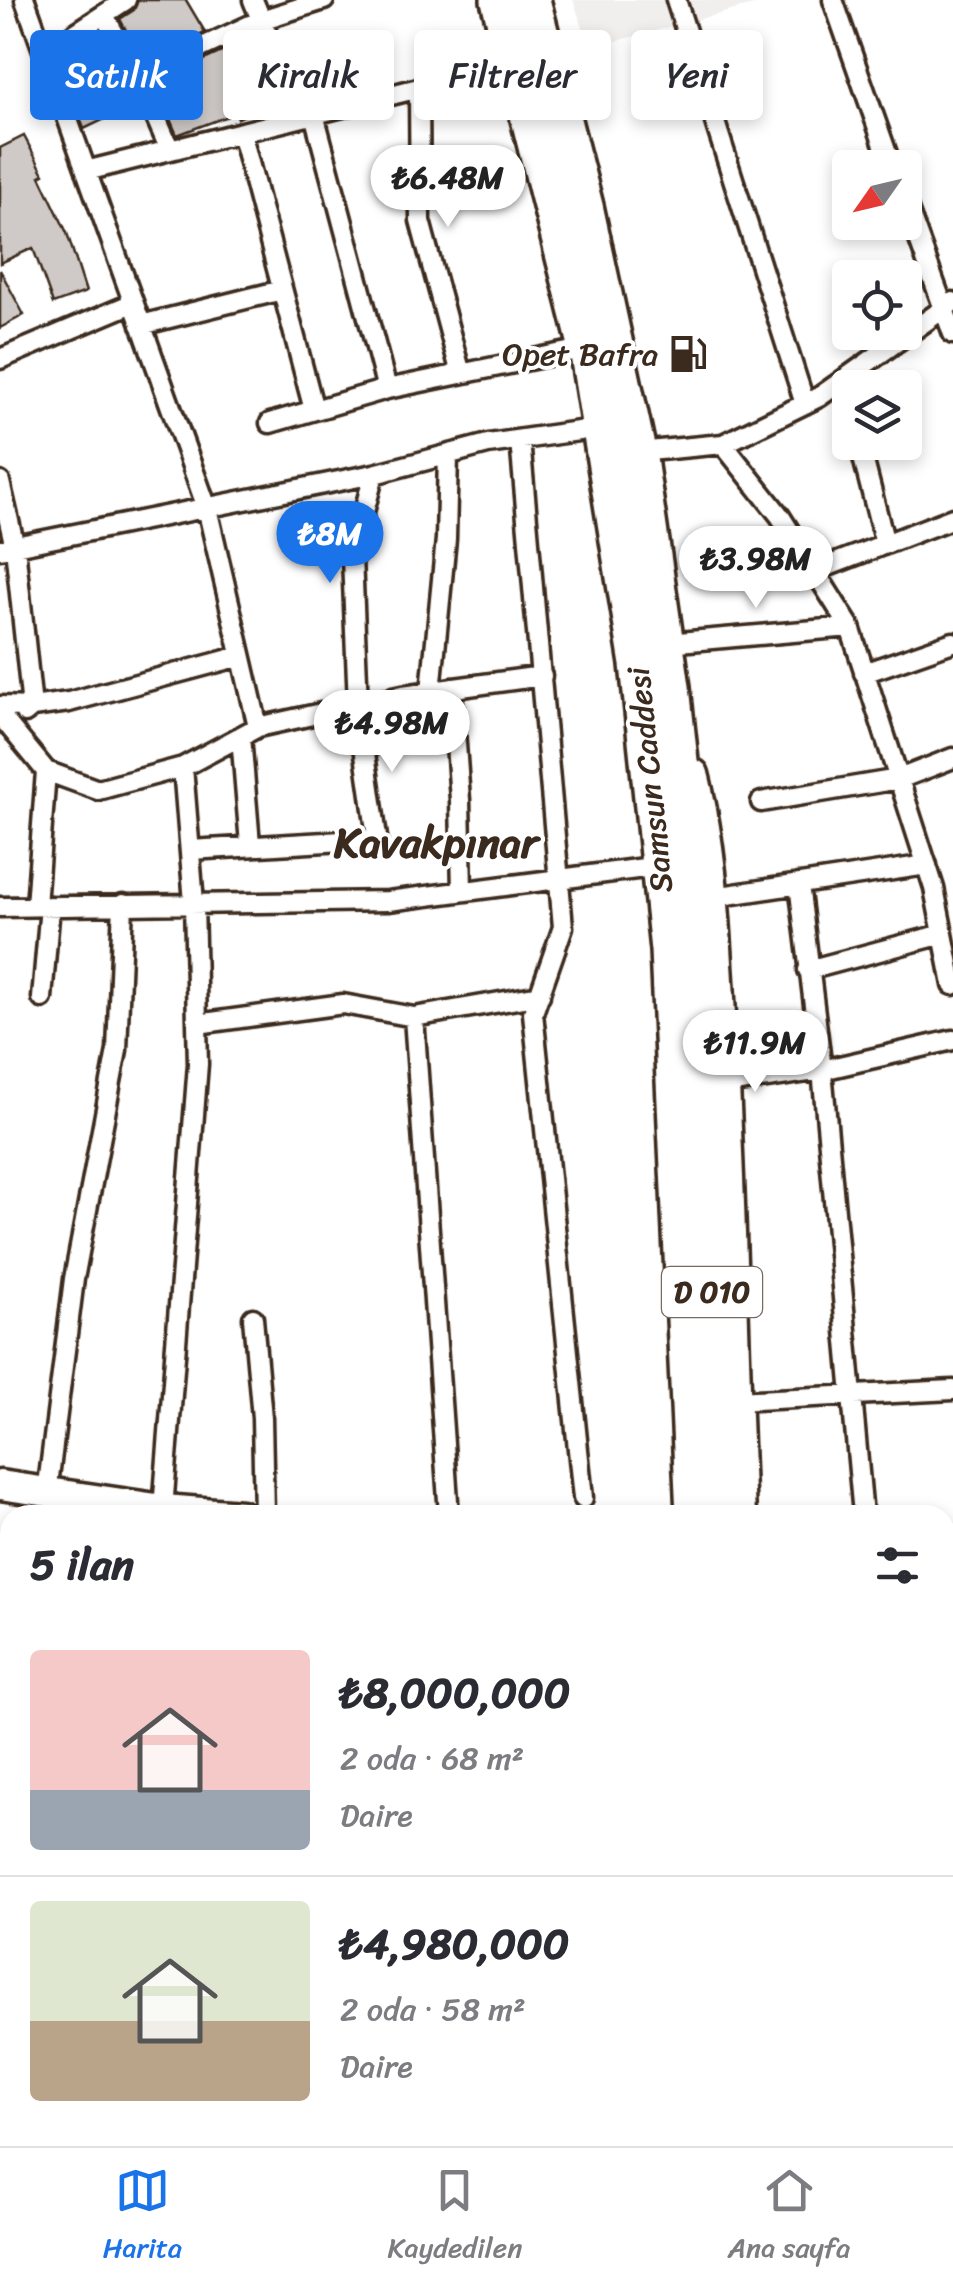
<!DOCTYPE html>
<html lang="tr">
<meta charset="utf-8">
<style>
:root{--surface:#fff;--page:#f7f7f7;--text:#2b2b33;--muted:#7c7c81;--line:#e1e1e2;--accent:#1a73e8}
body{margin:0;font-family:Sriracha,sans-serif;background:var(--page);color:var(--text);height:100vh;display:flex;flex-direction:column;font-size:38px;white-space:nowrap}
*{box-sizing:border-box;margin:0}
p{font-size:32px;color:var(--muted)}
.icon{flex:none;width:55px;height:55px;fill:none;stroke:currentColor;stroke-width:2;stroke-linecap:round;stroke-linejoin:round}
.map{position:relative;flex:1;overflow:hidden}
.sheet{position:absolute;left:0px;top:1505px;width:955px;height:642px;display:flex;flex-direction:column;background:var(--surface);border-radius:30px 30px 0 0;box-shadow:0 5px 15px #0003}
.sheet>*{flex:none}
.banner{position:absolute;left:30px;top:30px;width:895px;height:90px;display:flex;gap:20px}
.needle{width:65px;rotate:236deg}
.fabs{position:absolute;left:832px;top:150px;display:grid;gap:20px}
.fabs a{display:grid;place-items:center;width:90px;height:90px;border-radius:10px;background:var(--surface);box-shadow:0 5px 15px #0003;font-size:50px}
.price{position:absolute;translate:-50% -85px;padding:0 22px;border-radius:35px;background:#fff;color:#222;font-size:32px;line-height:65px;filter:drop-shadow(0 2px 5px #0008)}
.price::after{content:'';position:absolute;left:50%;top:60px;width:30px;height:22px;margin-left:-15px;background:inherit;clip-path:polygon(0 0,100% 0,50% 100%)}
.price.selected{background:var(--accent);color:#fff}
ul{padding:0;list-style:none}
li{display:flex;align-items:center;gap:30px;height:250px;padding:0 30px}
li+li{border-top:2px solid var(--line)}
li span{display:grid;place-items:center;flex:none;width:280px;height:200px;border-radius:10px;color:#555}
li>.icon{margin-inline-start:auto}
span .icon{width:120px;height:120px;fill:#fffc;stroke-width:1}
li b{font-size:42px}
h2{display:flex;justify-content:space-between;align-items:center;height:120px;padding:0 30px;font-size:42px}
.chip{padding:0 35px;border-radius:10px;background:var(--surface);box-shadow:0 5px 15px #0003;font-size:35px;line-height:90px}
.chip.selected{background:var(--accent);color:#fff}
.tabs{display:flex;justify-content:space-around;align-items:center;height:140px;border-top:2px solid var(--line);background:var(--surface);font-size:28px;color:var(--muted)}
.tabs a{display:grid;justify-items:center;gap:5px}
.tabs .selected{color:var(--accent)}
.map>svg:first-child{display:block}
</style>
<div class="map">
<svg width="953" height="2146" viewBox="0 0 953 2146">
<rect width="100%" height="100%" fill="#fff"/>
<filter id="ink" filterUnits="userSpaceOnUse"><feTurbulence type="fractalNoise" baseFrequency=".01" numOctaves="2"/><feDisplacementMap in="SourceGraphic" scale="20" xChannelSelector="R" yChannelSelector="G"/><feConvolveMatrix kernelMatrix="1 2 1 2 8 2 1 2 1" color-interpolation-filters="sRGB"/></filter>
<g filter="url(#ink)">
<path fill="#f1efee" d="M573 0H772L590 48Z"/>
<path fill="#cfcac7" stroke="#3b2a1e" stroke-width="2.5" d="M138 0H186L205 32 143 61 120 19 134 10Z
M254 37 280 100 238 118 236 113 177 135 154 83Z
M96 41 128 108 84 129 59 59Z
M24 136 44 174 40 176 67 233 86 292 53 304 33 248 0 263V148Z
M0 270 24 315 0 328Z"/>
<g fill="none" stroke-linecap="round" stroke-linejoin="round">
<g stroke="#3b2a1e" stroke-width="25">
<path id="street" d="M25 0 207 508 258 727
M253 0 301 117
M676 0 805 404
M833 0 892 168
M104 15 138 77 170 150
M45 53 126 0
M138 77 261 20 324 0
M419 88 420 221 461 374
M314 114 387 389
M241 132 314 410
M86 171 419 88 472 60
M905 201 953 334
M141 325 282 290
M0 359 133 303
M843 380 850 407
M270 423 387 389 587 348
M520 440 563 927 533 1013 583 1498
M859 442 885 544
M723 444 780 516 850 627 934 888 953 985
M638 452 723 444 819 397 953 302
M374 474 352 557 358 705 379 851
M0 482 15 547 32 707 0 706
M0 549 374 474 488 444 600 428
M815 571 953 518
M667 643 850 627
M864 673 953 642
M452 688 460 800 462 891
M431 691 446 539 448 455
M25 713 32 707 69 702 241 656
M0 715 46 771 98 790 183 767 258 727 403 695 542 676
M241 736 250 844
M761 802 899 779 953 758
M190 850 377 839
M799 884 822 1070 863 1515
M714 897 927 865
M36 906 46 771
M0 907 388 901 660 866
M808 970 943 934
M42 998 50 906
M414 1017 449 1515
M197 1024 343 1004 414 1017 540 995
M726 1084 822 1070 953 1040
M253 1318 262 1418 264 1515
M736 1401 953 1390
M47 1493 74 1279 117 1050 123 904
M163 1509 198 1064 194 903 183 767
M0 1651 10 1653
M0 1789H10
M945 1843H953
M945 2026H953
M0 2076 10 2078
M284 2138V2146
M522 2138 543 2146
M609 2138 611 2146
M173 2146 175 2138
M397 2146 399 2138
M500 2146 504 2138"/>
</g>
<g stroke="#3b2a1e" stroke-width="35">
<path id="secondary" d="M694 774C714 852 716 934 721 1015 732 1181 733 1348 741 1515
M0 1485 163 1509 241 1515
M945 1572 953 1573
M764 2138V2146"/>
</g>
<g stroke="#3b2a1e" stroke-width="42">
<path id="highway" d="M499 0 587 348 638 664 668 950 694 1515
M532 0 585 206 638 452 672 687 695 900 700 987 720 1515
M714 2138V2146
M743 2138V2146"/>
</g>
<use href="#street" stroke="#fff" stroke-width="18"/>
<use href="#secondary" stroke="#fff" stroke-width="28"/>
<use href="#highway" stroke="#fff" stroke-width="35"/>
</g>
</g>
<defs>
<g id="fuel-bare" transform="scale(3)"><path d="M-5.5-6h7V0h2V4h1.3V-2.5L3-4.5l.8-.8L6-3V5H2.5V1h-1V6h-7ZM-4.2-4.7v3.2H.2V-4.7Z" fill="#3b2a1e" stroke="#fff" stroke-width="2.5" paint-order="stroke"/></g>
</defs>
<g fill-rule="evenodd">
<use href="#fuel-bare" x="688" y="354"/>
</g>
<g text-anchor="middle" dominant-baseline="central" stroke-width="8" stroke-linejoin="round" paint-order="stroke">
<rect fill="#fff" stroke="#766a62" stroke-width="2.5" x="662" y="1267" width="100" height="50" rx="8"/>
<g font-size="30" font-weight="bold" fill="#3b2a1e">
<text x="712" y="1292">D 010</text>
</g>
<g font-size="32" fill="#3b2a1e" stroke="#fff" text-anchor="end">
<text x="658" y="354">Opet Bafra</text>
</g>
<g font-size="32" fill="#3b2a1e" stroke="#fff">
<text transform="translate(650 780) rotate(-96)">Samsun Caddesi</text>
</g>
<g font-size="42" font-weight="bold" fill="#3b2a1e" stroke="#fff">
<text x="436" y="843">Kavakpınar</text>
</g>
</g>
</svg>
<div class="fabs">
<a><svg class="needle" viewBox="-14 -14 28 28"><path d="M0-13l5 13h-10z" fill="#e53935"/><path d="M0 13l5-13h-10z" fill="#7c7c81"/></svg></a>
<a><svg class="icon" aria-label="locate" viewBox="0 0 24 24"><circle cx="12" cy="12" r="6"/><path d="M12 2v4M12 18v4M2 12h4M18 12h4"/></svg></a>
<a><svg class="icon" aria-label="layers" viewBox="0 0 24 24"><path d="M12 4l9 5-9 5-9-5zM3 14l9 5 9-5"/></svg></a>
</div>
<b class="price" style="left:448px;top:230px">₺6.48M</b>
<b class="price selected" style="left:330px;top:586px">₺8M</b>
<b class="price" style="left:756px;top:611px">₺3.98M</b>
<b class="price" style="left:392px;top:775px">₺4.98M</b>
<b class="price" style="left:755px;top:1095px">₺11.9M</b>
<div class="banner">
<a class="chip selected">Satılık</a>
<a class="chip">Kiralık</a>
<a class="chip">Filtreler</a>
<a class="chip">Yeni</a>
</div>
<section class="sheet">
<h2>5 ilan<svg class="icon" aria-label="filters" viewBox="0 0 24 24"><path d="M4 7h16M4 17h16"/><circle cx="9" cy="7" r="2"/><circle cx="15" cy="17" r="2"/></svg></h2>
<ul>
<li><span style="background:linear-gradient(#f6c9c9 70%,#9aa5b1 0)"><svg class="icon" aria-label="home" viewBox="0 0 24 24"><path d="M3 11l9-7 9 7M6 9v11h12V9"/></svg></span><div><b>₺8,000,000</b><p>2 oda · 68 m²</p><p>Daire</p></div></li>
<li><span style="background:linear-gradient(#dfe7d0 60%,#b9a48a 0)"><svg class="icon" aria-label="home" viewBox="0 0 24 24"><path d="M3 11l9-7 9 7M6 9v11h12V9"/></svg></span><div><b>₺4,980,000</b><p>2 oda · 58 m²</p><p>Daire</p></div></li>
</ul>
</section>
</div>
<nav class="tabs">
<a class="selected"><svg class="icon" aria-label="map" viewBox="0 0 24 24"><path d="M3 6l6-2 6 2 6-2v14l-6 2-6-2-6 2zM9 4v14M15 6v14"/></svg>Harita</a>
<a><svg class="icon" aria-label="saved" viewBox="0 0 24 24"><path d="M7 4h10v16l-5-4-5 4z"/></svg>Kaydedilen</a>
<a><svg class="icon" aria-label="home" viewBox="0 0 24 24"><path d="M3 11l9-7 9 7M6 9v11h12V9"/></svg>Ana sayfa</a>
</nav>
